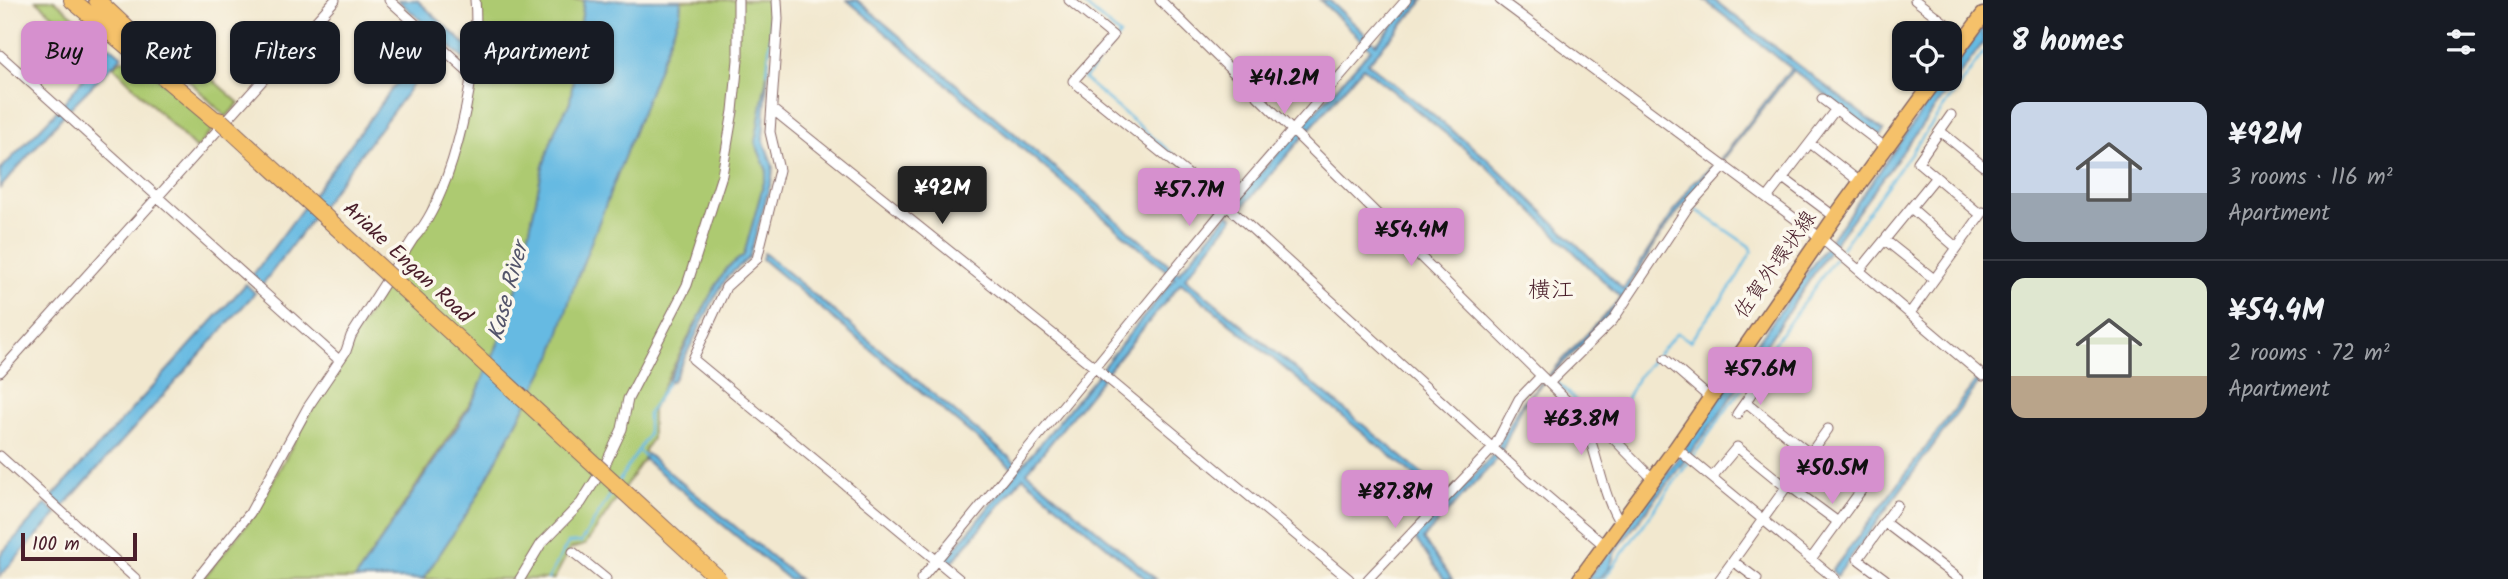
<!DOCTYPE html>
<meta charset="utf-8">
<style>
:root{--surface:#171b24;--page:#242831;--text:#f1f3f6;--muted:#9ea1a6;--line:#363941;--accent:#d690ce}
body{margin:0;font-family:Kalam,"Klee One",sans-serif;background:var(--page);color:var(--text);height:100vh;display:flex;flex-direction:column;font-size:26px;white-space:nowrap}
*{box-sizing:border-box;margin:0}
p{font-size:23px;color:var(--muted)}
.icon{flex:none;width:38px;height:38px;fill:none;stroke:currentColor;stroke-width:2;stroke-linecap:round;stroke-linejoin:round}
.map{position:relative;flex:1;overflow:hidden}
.drawer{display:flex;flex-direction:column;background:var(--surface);width:525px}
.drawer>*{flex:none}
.top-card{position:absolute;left:21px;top:21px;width:665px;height:63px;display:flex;gap:14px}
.tools{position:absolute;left:1892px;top:21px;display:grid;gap:14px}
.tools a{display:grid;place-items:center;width:70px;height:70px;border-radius:14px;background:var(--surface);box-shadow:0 2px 5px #0004;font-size:35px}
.scale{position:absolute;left:21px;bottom:18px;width:116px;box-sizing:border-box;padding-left:7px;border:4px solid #4a1f2b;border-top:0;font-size:19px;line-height:24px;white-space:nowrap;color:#4a1f2b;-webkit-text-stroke:5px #fbf7ec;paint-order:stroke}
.price{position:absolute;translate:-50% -60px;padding:0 16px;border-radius:7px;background:var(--accent);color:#111;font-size:23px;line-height:46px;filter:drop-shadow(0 2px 4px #0008)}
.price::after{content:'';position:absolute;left:50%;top:42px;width:21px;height:16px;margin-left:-10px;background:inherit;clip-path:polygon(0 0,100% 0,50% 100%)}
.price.selected{background:#222;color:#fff}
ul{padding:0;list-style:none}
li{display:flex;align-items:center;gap:21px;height:175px;padding:0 28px}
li+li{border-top:2px solid var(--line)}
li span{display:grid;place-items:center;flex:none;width:196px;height:140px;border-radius:14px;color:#555}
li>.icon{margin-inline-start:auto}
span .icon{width:84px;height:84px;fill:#fffc;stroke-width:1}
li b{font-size:30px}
h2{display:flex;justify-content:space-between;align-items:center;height:84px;padding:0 28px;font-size:30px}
.tag{padding:0 24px;border-radius:14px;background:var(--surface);box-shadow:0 2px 5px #0004;font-size:24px;line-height:63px}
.tag.selected{background:var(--accent);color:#111}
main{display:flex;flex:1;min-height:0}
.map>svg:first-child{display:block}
</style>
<main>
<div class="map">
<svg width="1983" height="579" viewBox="0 0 1983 579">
<rect width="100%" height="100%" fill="#fbf7ec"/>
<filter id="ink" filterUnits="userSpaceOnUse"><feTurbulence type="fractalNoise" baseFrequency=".0143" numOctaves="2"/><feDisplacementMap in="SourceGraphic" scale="14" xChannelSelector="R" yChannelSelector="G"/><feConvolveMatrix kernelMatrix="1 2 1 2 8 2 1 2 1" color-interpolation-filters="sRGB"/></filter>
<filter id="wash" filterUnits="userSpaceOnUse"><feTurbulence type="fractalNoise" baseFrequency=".00686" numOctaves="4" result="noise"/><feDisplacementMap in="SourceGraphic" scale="28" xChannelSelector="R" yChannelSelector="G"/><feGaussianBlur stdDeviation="1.57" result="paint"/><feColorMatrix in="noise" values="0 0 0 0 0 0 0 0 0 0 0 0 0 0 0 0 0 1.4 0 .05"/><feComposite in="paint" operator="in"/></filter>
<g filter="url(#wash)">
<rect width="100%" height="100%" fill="#f2e8cf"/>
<path fill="#adca71" stroke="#7c744e" stroke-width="2" d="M36 0H54L107 43 99 56Z
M480 0H619L589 78 556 128 543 167 519 281 506 325 477 393 355 579H203L255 514 312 409 350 352 353 338C422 229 487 135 480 0Z
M681 0H768L771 31 768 70 755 142 767 171 744 255 727 268 711 294 670 373 652 410V439L645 449 644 459 585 545 570 549 554 579H423L473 504 525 407 680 13Z
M151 25 239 103 226 117 144 36Z
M122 60 140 62 215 127 196 149 113 66Z"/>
<path fill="#66bae2" stroke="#586c86" stroke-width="2" d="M398 0H417L469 48 467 62Z
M584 0H681L680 13 573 289 553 354 473 504 423 579H355L458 426 477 393 506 325 519 281 543 166 556 128 570 102Z
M847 0H857L1179 273 1228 214 1233 218 1185 278 1453 499 1499 448 1498 445 1521 404 1621 298 1486 166 1363 67 1241 209 1244 216 1232 205 1371 49 1320 0H1329L1376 44 1415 0H1424L1368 63 1490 161 1623 289 1692 184 1720 160 1791 68 1704 0H1714L1884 131 1880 136 1793 70 1722 161 1689 197 1658 239 1612 315 1532 394 1523 405 1499 457 1423 539 1452 579H1444L1414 537 1448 503 1181 283 1107 372 1102 368 1175 278Z
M1983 27V43L1829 251 1719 415 1615 552 1610 567 1600 579H1587L1686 447 1689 439 1945 79H1950V72Z
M428 41 439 50 262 285 252 276Z
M110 46 122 56 69 109 0 188V170L56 112Z
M768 70 763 139 773 166 772 178 749 258 728 276 715 297 674 379 666 385 711 294 727 268 744 255 767 171 755 142Z
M764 253 1021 467 1098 374 1103 378 1027 472 1156 579H1146L1023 477 949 566 944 562 1017 472 762 259Z
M246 284 255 293 63 507 52 497Z
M1979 377 1982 379 1837 576 1832 571Z
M647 454 799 579H788L644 459Z
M46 504 57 514 0 576V555Z"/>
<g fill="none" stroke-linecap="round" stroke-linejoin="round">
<path stroke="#66bae2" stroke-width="2.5" d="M1079 0 1120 35 1084 79 1229 202
M767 73 771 31 768 0
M1842 248 1983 53
M1556 381 1597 422 1608 426 1623 407 1637 378 1677 333 1690 341 1734 283 1752 251 1749 246 1685 202
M638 451 645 456
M1693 456 1837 256
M619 481 648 435V414L668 382
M548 579 568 543 581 542 614 489
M1604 579 1688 463"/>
</g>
</g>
<g filter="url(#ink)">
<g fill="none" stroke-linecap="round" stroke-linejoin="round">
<g stroke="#856564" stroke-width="11">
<path id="minor" d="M389 0 472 75
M777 0 778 19 770 132 779 170 757 259 726 287 693 359 959 579
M1069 0 1113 36 1073 81 1227 206 1529 481 1604 545
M1160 0 1576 410C1599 445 1598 488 1620 523
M1500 0 1821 238 1983 376
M1915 0 1966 39
M0 55 339 360
M1822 99 1885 147
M772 109 1094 367 1349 579
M1951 115 1918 162 1981 215
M1940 131 1983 166
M1810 143 1860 182
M1783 178 1835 217
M1768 197 1836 109
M1911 208 1957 248
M1885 240 1934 279
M1860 270 1936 177
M1910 313 1983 212
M1665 359 1710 398
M0 372 335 0
M1549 383 1613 320 1688 207 1725 166
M1746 402 1810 454
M1737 414 1758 384
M1588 428 1608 433 1653 479
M1676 448 1835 579
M1812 450 1864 488
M0 456 136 579
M1712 477 1737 447 1786 487
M1788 485 1838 522
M1884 522 1959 579
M573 552 606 579
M1811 559 1876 470
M1733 561 1757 579
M197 579 250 513 308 407 346 351 351 336 413 239C455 194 481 61 475 0
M520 579 541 544 581 503 605 465 622 429 628 399 687 285 722 175 733 111 738 60V0
M921 579 1227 206 1406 0
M1368 579 1494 447 1519 399 1541 376
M1720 579 1828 429
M1885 579 1858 559 1897 505"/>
</g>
<g stroke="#856564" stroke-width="17">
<path id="primary" d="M1950 60 1983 15
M1580 579 1676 448 1835 217 1936 79"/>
</g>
<g stroke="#856564" stroke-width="18">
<path id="motorway" d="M72 0 214 119 221 121
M97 0 168 67"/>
</g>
<use href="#minor" stroke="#fff" stroke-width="9"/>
<use href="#primary" stroke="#f5c16b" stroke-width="14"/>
<use href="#motorway" stroke="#f5c16b" stroke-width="16"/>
<g stroke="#856564" stroke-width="18" stroke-linecap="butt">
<path id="motorway-bridge" d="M221 121 719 579"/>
</g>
<use href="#motorway-bridge" stroke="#f5c16b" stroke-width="16"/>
</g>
</g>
<g text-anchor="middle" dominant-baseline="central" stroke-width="7" stroke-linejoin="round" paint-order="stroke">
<g font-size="21" fill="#4a1f2b" stroke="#fbf7ec">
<text transform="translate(407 263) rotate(43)">Ariake Engan Road</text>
<text transform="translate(1776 265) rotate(-55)">佐賀外環状線</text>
</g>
<g font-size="23" fill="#4a1f2b" stroke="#fbf7ec">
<text x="1551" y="291">横江</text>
</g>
<g font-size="23" font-style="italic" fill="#54556b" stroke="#fbf7ec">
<text transform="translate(509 292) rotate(-75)">Kase River</text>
</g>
</g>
</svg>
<div class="tools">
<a><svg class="icon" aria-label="locate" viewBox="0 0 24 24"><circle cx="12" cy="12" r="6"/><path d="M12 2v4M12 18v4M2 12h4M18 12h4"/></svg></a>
</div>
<div class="scale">100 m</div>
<b class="price" style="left:1284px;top:116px">¥41.2M</b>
<b class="price selected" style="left:942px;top:226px">¥92M</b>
<b class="price" style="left:1189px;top:228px">¥57.7M</b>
<b class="price" style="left:1411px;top:268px">¥54.4M</b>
<b class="price" style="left:1760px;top:407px">¥57.6M</b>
<b class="price" style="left:1581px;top:457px">¥63.8M</b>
<b class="price" style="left:1832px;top:506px">¥50.5M</b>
<b class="price" style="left:1395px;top:530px">¥87.8M</b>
<div class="top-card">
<a class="tag selected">Buy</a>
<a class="tag">Rent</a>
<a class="tag">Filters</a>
<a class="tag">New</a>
<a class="tag">Apartment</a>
</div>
</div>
<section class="drawer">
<h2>8 homes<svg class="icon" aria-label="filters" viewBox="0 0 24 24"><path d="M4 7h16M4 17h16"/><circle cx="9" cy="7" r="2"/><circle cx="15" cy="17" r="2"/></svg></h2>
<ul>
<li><span style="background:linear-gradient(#c9d6e8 65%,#9aa5b1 0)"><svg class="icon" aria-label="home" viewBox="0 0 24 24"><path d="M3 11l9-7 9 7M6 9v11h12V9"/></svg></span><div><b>¥92M</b><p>3 rooms · 116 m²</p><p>Apartment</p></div></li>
<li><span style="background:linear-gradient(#dfe7d0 70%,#b9a48a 0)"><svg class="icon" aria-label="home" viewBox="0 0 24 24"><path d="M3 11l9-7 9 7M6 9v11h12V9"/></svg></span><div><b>¥54.4M</b><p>2 rooms · 72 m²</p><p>Apartment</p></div></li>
</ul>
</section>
</main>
